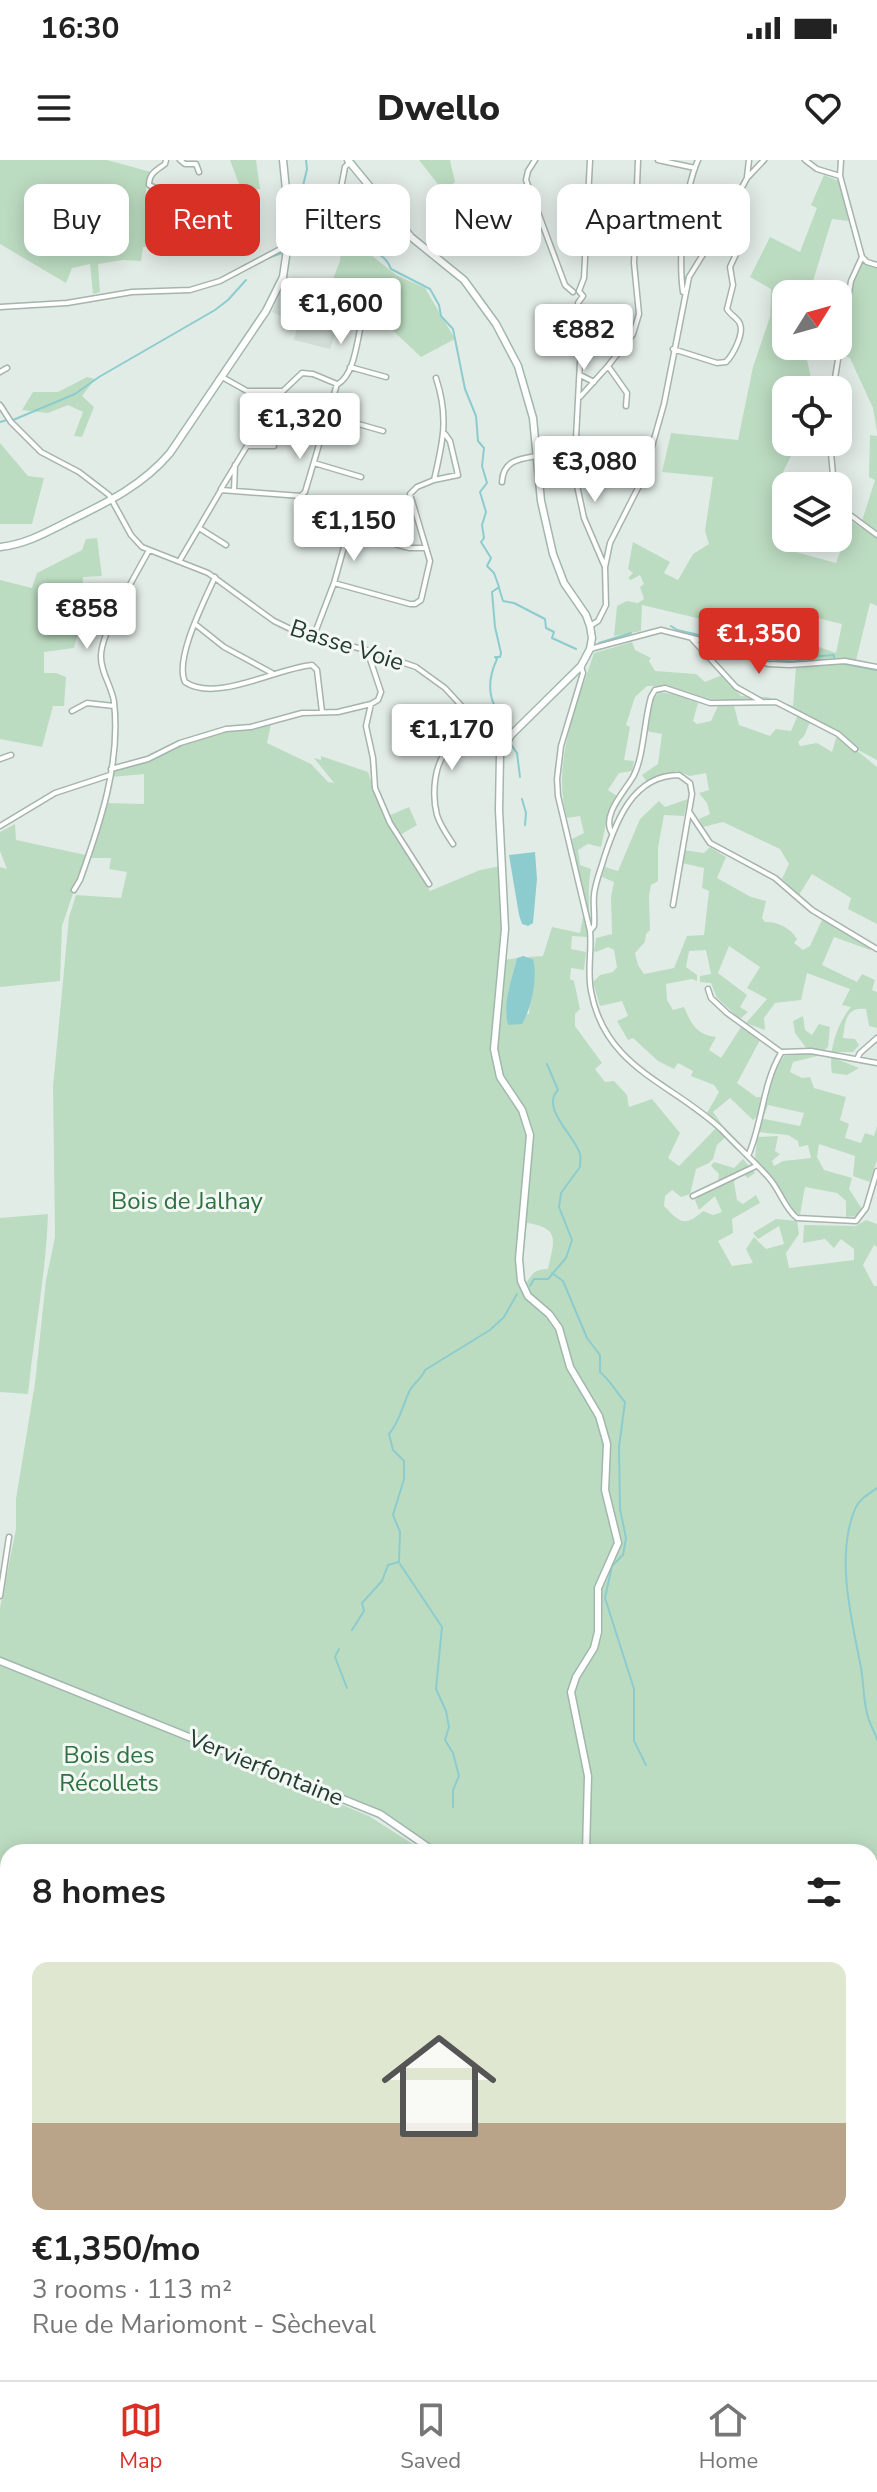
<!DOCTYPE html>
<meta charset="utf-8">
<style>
:root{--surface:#fff;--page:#f2f2f2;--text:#222;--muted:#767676;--line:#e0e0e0;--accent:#d93025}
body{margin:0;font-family:"Nunito Sans",sans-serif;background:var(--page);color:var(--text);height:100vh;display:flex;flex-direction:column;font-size:30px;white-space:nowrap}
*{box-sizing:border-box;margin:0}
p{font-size:26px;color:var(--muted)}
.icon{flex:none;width:44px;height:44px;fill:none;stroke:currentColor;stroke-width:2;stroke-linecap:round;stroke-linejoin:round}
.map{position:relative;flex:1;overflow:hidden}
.panel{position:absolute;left:0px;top:1684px;width:878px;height:536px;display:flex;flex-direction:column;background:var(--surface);border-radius:24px 24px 0 0;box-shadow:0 4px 20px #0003}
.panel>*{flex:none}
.top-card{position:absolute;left:24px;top:24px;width:830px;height:72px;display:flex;gap:16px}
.needle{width:52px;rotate:53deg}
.fabs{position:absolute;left:772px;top:120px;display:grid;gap:16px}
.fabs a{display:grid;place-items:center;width:80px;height:80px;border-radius:16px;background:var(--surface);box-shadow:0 4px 20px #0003;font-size:40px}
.price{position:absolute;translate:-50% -68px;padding:0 18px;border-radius:8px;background:#fff;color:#222;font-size:26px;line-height:52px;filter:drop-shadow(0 2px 4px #0008)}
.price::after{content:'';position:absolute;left:50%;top:48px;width:24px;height:18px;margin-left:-12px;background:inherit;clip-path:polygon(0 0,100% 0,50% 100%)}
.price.active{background:var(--accent);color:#fff}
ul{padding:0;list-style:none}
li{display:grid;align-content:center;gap:16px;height:424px;padding:0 32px}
li span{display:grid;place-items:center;height:248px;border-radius:16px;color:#555}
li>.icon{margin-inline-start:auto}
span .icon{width:144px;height:144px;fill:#fffc;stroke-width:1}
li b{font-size:34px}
h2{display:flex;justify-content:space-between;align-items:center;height:96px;padding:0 32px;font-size:34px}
.pill{padding:0 28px;border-radius:16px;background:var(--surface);box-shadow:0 4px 20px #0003;font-size:28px;line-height:72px}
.pill.active{background:var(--accent);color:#fff}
.status{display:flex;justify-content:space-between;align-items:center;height:56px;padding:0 40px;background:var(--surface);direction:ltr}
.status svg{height:22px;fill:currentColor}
header{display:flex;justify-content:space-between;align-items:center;height:104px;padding:0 32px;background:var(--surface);font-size:36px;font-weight:800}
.dock{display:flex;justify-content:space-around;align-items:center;height:112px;border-top:2px solid var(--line);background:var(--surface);font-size:22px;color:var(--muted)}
.dock a{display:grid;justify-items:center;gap:4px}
.dock .active{color:var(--accent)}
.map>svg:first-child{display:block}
</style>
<div class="status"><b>16:30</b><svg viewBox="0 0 49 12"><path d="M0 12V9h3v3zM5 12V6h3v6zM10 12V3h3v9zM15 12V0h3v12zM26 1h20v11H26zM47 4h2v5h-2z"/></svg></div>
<header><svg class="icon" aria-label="menu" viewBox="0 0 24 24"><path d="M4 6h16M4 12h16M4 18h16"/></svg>Dwello<svg class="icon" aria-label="heart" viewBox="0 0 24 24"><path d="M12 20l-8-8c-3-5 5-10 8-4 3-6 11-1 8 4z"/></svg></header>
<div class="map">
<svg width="877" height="2220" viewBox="0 0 877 2220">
<rect width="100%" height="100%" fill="#e2ece7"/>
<path fill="#d1dcd5" d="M287 117 313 126 315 121 333 127 343 126 350 132 330 189 294 180 298 164 272 152Z"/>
<path fill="#bcdcc1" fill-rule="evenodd" d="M0 0H107L151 12 146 22V68L177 59 189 75 179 86 143 87 141 101 123 100 98 104 100 132 93 134 90 104 72 108 66 123 0 84ZM53 55 85 63 77 91 47 83Z
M230 0H256L260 29 242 32Z
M419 0H450L455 22 444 32Z
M824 15 839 21 849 61 832 59 809 134H786V186H804L813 227 812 230H786V282H798L783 312 786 378H799L792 391 836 403 851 361 877 378V446L870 443 855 505 877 508V600L858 590 844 576 843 579 877 607V764L848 749 851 738 812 714 799 735 782 719 789 704 780 689 723 662 703 667 699 659 710 654 707 643 699 633 709 630 706 613 690 616 677 611 647 622 642 615 658 604 662 574 646 571 653 540 659 532 674 534 698 543 693 561 697 564 711 561 718 546H734L739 565 770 576 776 569 791 571 798 555 810 562 804 576 798 582 800 586 817 583 832 592 837 575 796 552 771 542 709 539 669 526H647L635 537 626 565 630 567 624 600 634 601 632 611 619 613 608 630 617 636 608 655 601 687 588 684 578 690 580 705 591 709C586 732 592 755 587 777L572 776 571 789 586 792 584 810 571 808 570 819 574 821 580 849 575 854V866L602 903 595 909 605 922 614 921 627 935 629 947 652 939 680 973 668 998 679 1006 718 966 707 953 719 932 714 925 691 916 693 911 678 903 674 909 658 901 633 878 628 880 617 861 628 856 622 841 600 846 593 822 600 815 613 812 617 807 614 790 608 787 596 792 594 791 596 778 612 774 611 737 614 722 602 717 605 707 618 711 640 659 659 641 665 647 688 639 684 656 664 655 658 688V721L651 725 649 736 650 770 646 774 645 782 635 793 638 805 644 814 674 808 687 776 704 775 709 731 702 728 704 708 682 703 684 690 704 693 710 687 726 697 717 718 751 737 766 741 762 758 765 762C777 761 791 768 797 779L794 783 803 790 810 786 822 760 870 786V790L834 777 822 805 857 822 862 814 875 820 872 830 877 832V868L869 866 866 849C846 846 845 862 843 878L855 879 859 885 853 892H835L834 898 859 908 847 915 832 913C828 892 837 863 851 847L842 845 850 829 807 813 801 840 775 843 764 858 765 870 746 863 767 839 747 828 760 807 729 786 718 813 747 835 740 847 748 852 740 859 717 838 711 823 700 822V816L711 814 706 790 689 791 686 807 697 815V821L692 819 666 824 667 840 673 850 684 847C692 865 696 874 716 877L709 890 721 898 741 867 760 880 737 923 756 937H767L774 912 784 896 810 893 795 873 793 861 803 856 805 870 812 875 819 864 830 867 828 887 817 896 793 902 790 912 802 918 810 917 814 928 846 937 840 960 849 964 845 978 861 983 865 973 874 976 877 966V1000L870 1022 853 1016 855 996 819 984 817 997 824 1010 852 1018 849 1029 862 1049 858 1056 846 1057V1041L837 1033 805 1027 800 1055 795 1052 770 1014 755 999 757 977 778 976 775 991 780 994 772 1001 774 1006 783 1001 811 998 808 985 799 987 798 981 788 975 758 972 760 958 800 966 804 953 768 945 764 956H761L765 941 761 940 758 956 753 960 730 938 713 952 729 974 717 985 713 999 709 1003 696 1009 690 1034 681 1037 672 1030 665 1036 664 1046C679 1062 685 1068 703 1051L713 1055 722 1052 715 1036 699 1050 695 1040 710 1026 718 1022 719 1014 711 1006 714 1002 734 1008 743 999 755 1013 748 1018 740 1011 734 1022 737 1040 743 1044 756 1035 760 1043 732 1059 733 1073 718 1081 732 1106 753 1103 746 1089 754 1077 766 1089 784 1084 779 1066 758 1079 753 1073 776 1059 797 1061 799 1074 786 1093 789 1108 854 1100V1089L841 1079 834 1088 825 1079 803 1083 804 1065 856 1066 866 1060 877 1064V1087L874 1085 863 1105 874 1126H877V1987L870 1983V1692H586L584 1657 582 1692H440L382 1650 0 1498V1448L16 1369V1339L35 1223 46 1120 55 1077 53 927 69 757 76 735 121 738 127 712 109 709 111 698H91L108 643 144 644V614L112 617 113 610 217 573 271 564 267 583 311 604 328 622 334 623 314 598 321 600V596L368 612C382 656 406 691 430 731L480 710 501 706 504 800 517 798 508 832 506 856 529 854 533 799 528 797 543 796 552 767 580 773 585 746 572 679 584 673 580 656 567 658C551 603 577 545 594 493L632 482 635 490 651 498 649 501 655 511 696 514 705 522 722 515 741 536 767 537 793 546 796 507 767 503 752 497 772 486 788 483 798 490 804 470 761 460 756 472 704 452 701 459 642 445 641 471 614 476 617 446 627 441 638 443 644 439 640 427 644 424 640 415 631 420 628 418 633 413 628 409 633 382 670 402 664 413 678 420 693 394 709 384 705 371 713 317 662 312 671 273 738 280 753 207 770 157 771 129 750 117 770 77 800 92 817 48 811 45ZM817 458 842 464 836 493 813 485ZM527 1063C561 1068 554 1081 548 1109 534 1109 532 1114 525 1125L522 1103Z
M341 87 366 91 396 115 425 128 455 179 421 197 388 166 348 147 354 127 333 119 340 101Z
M861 102 877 108V272L873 248 850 198 840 194 852 121Z
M87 217 95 219 82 236 94 247 82 277 74 276 83 252 68 245 48 253 22 250 33 232H58Z
M870 275 877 276V371L862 361 875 320 869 317Z
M0 283 28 316 44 318 32 364H0Z
M97 378 102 416 83 417 81 460 74 488 44 492V513H56L66 517 64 546H53L42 587 0 579V420L32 428 37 413 82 390 86 379Z
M409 647 417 665 400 675 388 656Z
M15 664 16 680 86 695 62 766 60 821 0 827V707L7 709 0 691V672Z
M48 1054C46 1114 34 1174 28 1234L0 1232V1058Z
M0 1504 369 1656 425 1692H8V2212H447L457 2220H0Z
M872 1992 877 1997V2220H794L791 2212H870Z
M455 2212H741L743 2220H466Z"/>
<path fill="#8dccce" d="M535 692 537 719 533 763 528 766 522 764 519 755 509 695Z
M523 796 533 799C538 816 532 848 522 864L508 865C502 843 512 819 517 798Z"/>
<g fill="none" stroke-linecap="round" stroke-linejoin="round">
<path stroke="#8dccce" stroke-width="2" d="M307 71 331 56 341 58 331 82C346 96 380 80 391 109L430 129 439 145 441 156 453 169 465 229 476 256 478 281 484 288 482 306 487 323 480 332 486 352 482 365 484 378 481 382 491 398 487 406 494 413 499 427 492 432 495 467 501 493 500 497H495L497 499C487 520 486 546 508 559L504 574
M292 92H296L304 84 307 71 302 30 307 9 306 0
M268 98 285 92
M13 260 75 234 99 217 215 150 228 140 246 120
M0 262 7 260
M499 428 503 441 514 443 545 459 546 468 554 472 552 478 576 489
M671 466 677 470 730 482 755 495 782 501 795 502 808 497 834 495V498
M599 483 631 473
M839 503 877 510
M510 583 517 593 520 617
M522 639 526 653 525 665
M552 1113 563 1121 587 1178 600 1195V1212C610 1220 616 1232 625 1242L619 1287 620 1349 626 1378 623 1395 612 1406 605 1438 634 1529V1581L646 1605
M530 1126 534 1119H548L566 1098 572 1080 559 1047 561 1033 580 1007C580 1003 581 998 580 994 575 976 540 948 558 930L547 904
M877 1328C869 1334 859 1339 855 1349 835 1397 852 1460 861 1508 864 1524 863 1541 868 1557 870 1565 875 1572 877 1580
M400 1404 442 1467 436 1529 446 1551 449 1567 445 1580 453 1593 459 1616 453 1630V1647
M352 1470 364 1451 362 1443 382 1421 388 1405 399 1402 400 1372 393 1355 404 1319V1301L393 1290 389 1274C400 1261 402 1247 409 1232 413 1223 422 1219 425 1210L490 1170 504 1157 517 1134
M339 1489 335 1497 347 1528
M870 1721 877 1724"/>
<g stroke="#a5b4ad" stroke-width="7">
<path id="street" d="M180 0 185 4H196L199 12
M535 0 528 11 526 20 565 125 573 132
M658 0 695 8
M805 0 817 9 840 16
M841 0 840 16 862 97 867 102 877 105
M747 17 749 0
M158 29 149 25C149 13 157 10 165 4L166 0
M336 54 345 7 350 2
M579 131 583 136 578 143 582 164 575 297 576 321 584 358 605 407
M579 131 584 118 590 0
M683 132C678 97 684 32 698 0
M0 147 67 143 132 132 190 130 220 121 286 86
M673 189 717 203 726 202C733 195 744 174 740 164 738 158 730 155 727 149L733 125 730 107 744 77 740 70 725 59
M350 207 386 217
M0 212 7 208
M580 215 594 222
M338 224C355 214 357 179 362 161
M833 230 851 121 862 97
M580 237 608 206
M0 245 11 262 41 292 79 312 109 335 131 375 142 387 208 413 274 461 303 475 367 490 416 507 445 528 480 566 507 581
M626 246 627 233 608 206 633 174 639 154 634 103 638 0
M327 255 383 271
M830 282 834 326
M314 303 361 317
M434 320 458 315 450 281 445 274
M502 322C503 301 518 299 536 296
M221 329 247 286H274
M234 330 235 305
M838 346 877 375
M199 368 226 385
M180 400 221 330 301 336 305 332 337 224 313 214 302 213 283 231H247L222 217
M215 417C205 440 174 499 185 522 216 543 277 508 312 505L317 510 322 552
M334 423 410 444H415L421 440 430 401 410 334 417 327 434 320C443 282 449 257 436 218
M195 464 224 487 272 513
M590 466 598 461 606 445 605 407 610 383 643 318 664 244 689 117 725 59 747 18 764 0
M313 478 334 423 346 380 355 373 409 388H426
M692 479 736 527 761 541
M590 489 661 470 720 485 768 504 790 505 845 501 877 507
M581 506 583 513 561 586 557 619 558 636 590 771C592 792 587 810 591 831 605 909 673 923 722 970 737 986 754 1001 769 1018 780 1030 784 1048 797 1058L856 1061 866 1048 877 1011
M371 544 366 566 373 598 375 628 390 663 429 724
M72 551 87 543 114 546
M0 599 11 595
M111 609 148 599 180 583 226 569 251 567 302 553 338 552 371 544 378 540 381 532 367 490
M690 653 710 683 775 718 812 750 877 789
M0 666 55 633 110 615
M612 673C601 656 624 632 633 617 644 597 644 560 651 537L655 530 665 528 710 543 776 542 838 574 855 589
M453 684C447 675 440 665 437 655 432 636 433 600 451 588 461 581 477 584 489 582L494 573
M74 730 80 720C100 664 121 603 114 542 112 526 100 512 101 495 102 470 136 415 149 390
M590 771 594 766C595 756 593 745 594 735 595 723 601 709 604 698 616 661 633 615 679 615L690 623 692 634 673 745
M708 829 711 838 727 853 781 892 811 891 877 903
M857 899 860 893 877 878
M748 996C763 962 762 925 781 893
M693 1036 756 1006
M0 1436 9 1377
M870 1985 877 1989"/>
</g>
<g stroke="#a1b7ad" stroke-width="9">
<path id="secondary" d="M348 0 411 77 464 120 496 164 518 206 533 258 541 341 553 394 564 423 586 455 590 466 592 478 590 489 581 506 511 575 500 594 499 650 505 769 494 889 500 917 522 950 530 975 519 1099 521 1121 528 1136 549 1154 559 1168 570 1207 599 1256 607 1284 605 1330 618 1383 598 1428V1472L594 1488 576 1517 571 1532 588 1616 586 1692
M0 387C27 384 47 372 71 360 108 342 143 325 170 293L266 151 283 117 290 69 283 0
M0 1501 380 1654 435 1692
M745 2212 747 2220"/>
</g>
<use href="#street" stroke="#fff" stroke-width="4"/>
<use href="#secondary" stroke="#fff" stroke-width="6"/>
</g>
<g text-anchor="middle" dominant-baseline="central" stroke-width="6" stroke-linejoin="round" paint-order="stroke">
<g font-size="24" fill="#233c33" stroke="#f3f8f5">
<text transform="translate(347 485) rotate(18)">Basse Voie</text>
<text transform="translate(266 1608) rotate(22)">Vervierfontaine</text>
</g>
<g font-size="24" fill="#2f7141" stroke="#f3f8f5">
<text x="187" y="1041">Bois de Jalhay</text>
<text x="109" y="1595">Bois des<tspan x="109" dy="28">Récollets</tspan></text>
</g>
</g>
</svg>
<div class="fabs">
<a><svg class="needle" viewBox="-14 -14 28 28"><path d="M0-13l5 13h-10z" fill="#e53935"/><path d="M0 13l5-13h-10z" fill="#767676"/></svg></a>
<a><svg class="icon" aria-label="locate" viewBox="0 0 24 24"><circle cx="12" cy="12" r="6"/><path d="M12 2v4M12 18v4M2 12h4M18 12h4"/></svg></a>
<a><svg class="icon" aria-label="layers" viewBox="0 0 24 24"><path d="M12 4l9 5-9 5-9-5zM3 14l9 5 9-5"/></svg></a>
</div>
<b class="price" style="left:341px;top:186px">€1,600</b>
<b class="price" style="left:584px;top:212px">€882</b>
<b class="price" style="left:300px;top:301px">€1,320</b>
<b class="price" style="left:595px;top:344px">€3,080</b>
<b class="price" style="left:354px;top:403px">€1,150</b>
<b class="price" style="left:87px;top:491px">€858</b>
<b class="price active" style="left:759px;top:516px">€1,350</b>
<b class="price" style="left:452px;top:612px">€1,170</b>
<div class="top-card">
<a class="pill">Buy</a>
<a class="pill active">Rent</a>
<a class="pill">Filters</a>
<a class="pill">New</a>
<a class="pill">Apartment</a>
</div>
<section class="panel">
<h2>8 homes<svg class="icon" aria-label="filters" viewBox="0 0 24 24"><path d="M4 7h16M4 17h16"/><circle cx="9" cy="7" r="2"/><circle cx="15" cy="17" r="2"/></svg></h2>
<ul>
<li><span style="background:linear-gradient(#dfe7d0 65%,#b9a48a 0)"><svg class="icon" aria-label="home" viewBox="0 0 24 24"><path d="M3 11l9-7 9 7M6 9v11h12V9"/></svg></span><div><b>€1,350/mo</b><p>3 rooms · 113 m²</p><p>Rue de Mariomont - Sècheval</p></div></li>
</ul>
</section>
</div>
<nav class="dock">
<a class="active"><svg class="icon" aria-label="map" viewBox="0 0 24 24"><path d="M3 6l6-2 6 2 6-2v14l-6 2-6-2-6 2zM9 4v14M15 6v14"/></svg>Map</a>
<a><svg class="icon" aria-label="saved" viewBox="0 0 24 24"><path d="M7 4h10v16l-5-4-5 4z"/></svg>Saved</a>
<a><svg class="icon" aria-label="home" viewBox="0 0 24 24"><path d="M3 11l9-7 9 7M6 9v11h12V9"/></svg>Home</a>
</nav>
